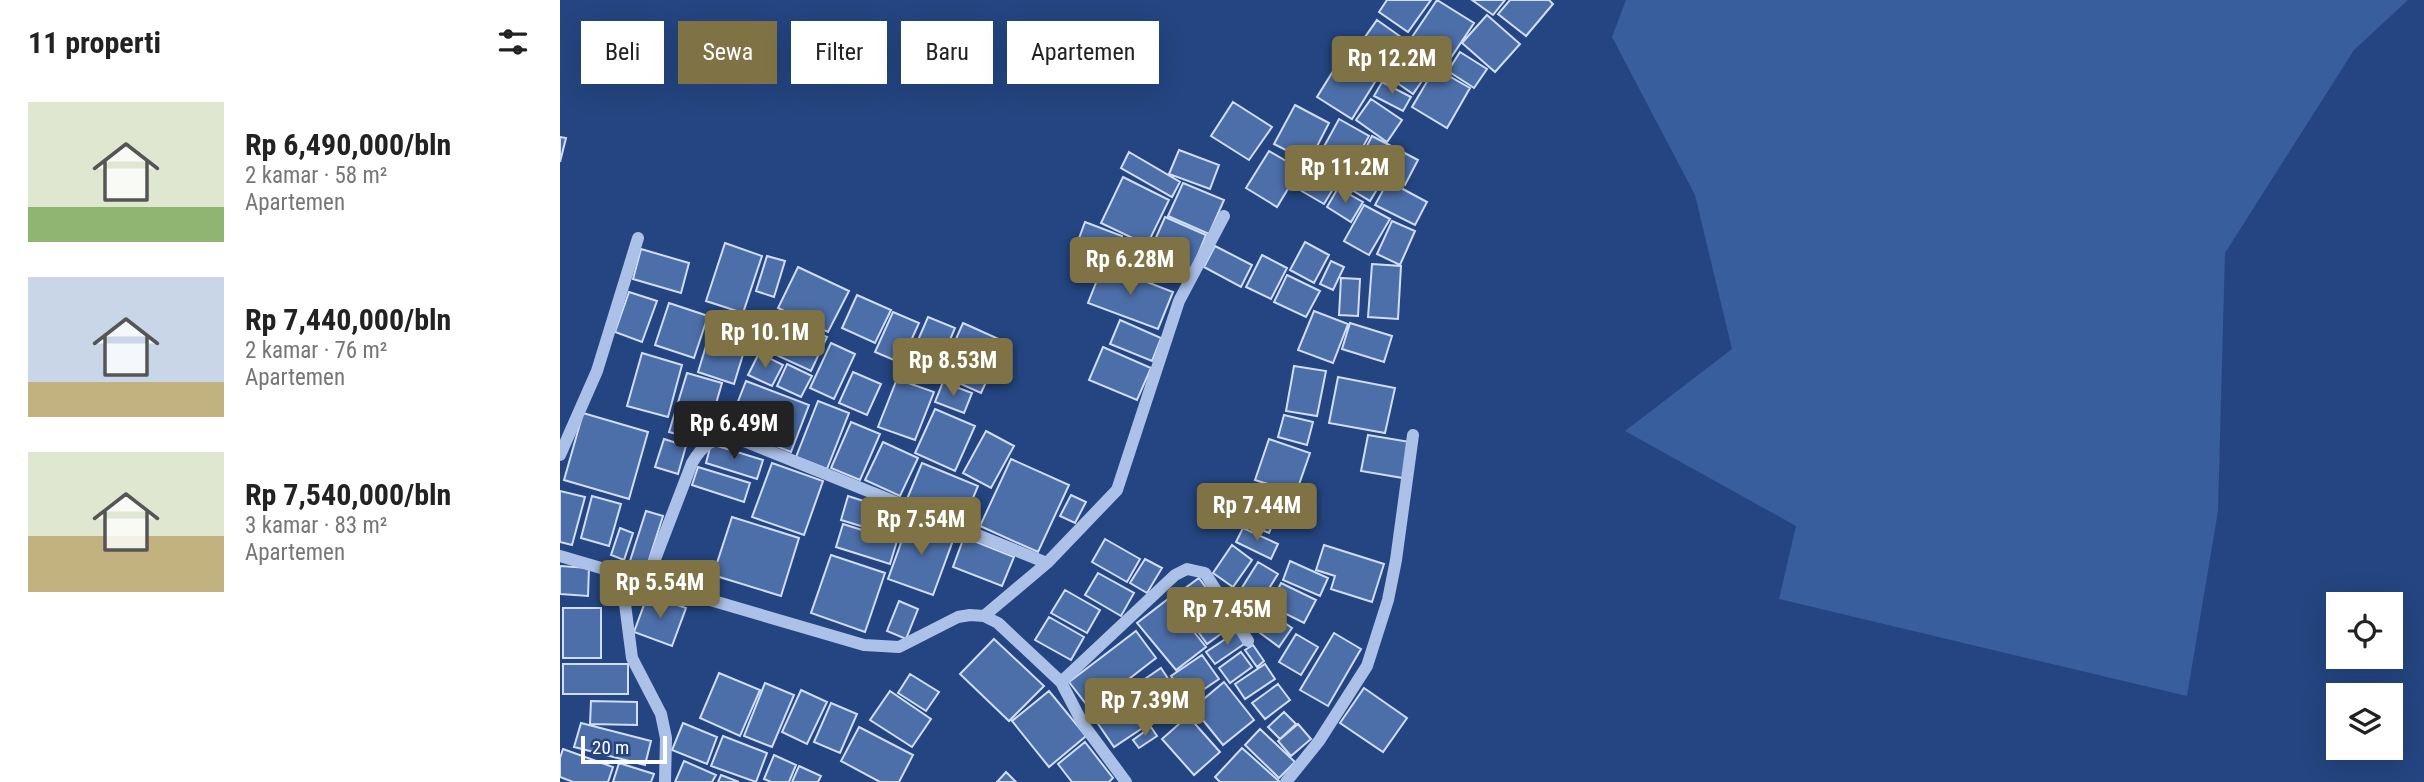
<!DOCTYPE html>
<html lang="id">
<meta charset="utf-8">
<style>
:root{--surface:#fff;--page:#f2f2f2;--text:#222;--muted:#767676;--accent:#7f7345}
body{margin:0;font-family:"Roboto Condensed",sans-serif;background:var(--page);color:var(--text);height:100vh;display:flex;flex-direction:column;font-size:26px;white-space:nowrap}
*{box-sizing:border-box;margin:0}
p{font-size:23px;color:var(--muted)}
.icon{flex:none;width:38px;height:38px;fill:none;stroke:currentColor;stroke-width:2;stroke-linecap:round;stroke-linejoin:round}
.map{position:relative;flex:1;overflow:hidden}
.sheet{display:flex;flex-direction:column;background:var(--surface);width:560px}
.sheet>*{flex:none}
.guide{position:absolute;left:21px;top:21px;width:665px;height:63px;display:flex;gap:14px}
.buttons{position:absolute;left:1766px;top:592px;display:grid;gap:14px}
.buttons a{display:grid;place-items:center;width:77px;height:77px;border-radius:0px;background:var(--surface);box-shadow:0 7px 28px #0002;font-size:35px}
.scale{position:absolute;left:21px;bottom:18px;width:86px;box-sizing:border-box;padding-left:7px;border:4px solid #fff;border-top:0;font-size:19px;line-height:24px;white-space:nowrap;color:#fff;-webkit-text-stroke:5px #244581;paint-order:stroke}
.price{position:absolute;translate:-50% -60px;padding:0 16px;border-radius:7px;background:var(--accent);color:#fff;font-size:23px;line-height:46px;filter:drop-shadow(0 2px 4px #0008)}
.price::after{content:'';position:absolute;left:50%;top:42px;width:21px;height:16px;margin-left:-10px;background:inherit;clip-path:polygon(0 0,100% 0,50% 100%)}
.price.on{background:#222;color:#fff}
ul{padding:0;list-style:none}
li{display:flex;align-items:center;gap:21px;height:175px;padding:0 28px}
li span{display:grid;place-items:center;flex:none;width:196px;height:140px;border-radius:0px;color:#555}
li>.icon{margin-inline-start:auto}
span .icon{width:84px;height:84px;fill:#fffc;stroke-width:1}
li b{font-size:30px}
h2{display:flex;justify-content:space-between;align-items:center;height:84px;padding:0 28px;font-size:30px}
.chip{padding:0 24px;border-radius:0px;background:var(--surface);box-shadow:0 7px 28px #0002;font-size:24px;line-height:63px}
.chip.on{background:var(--accent);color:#fff}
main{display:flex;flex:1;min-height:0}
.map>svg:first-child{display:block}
</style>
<main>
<section class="sheet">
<h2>11 properti<svg class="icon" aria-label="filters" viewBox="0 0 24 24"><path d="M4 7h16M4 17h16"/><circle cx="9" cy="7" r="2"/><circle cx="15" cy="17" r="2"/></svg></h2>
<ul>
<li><span style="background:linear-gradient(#dfe7d0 75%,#8fb573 0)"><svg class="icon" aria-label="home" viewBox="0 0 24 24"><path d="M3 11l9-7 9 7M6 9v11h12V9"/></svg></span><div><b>Rp 6,490,000/bln</b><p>2 kamar · 58 m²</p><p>Apartemen</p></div></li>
<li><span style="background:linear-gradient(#c9d6e8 75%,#c2b280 0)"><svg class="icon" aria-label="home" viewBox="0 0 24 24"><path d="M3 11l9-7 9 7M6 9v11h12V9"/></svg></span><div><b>Rp 7,440,000/bln</b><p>2 kamar · 76 m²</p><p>Apartemen</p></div></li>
<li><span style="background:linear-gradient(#dfe7d0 60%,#c2b280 0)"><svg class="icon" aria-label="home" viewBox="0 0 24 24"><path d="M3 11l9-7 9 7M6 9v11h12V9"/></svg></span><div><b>Rp 7,540,000/bln</b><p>3 kamar · 83 m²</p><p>Apartemen</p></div></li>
</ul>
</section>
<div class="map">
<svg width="1864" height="782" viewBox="0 0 1864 782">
<rect width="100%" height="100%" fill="#244581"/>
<path fill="#395e9e" d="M1066 0H1848L1794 50 1665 253 1658 511 1627 696 1219 599 1236 526 1065 431 1172 349 1135 195 1052 37Z"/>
<path fill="#4d6fa9" stroke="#cfddf5" stroke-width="2" d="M827 0H871L848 32 819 12Z
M877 0 914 23 888 62 852 37Z
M912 0H945L933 15Z
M950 0H989L993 4 966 36 938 14Z
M927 15 960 44 935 72 902 43Z
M817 20 855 47 830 80 793 54Z
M858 50 875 62 853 94 836 82Z
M900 52 927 69 914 88 888 71Z
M780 60 815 82 792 119 757 97Z
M875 68 910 88 887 128 852 107Z
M822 82 851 97 843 111 814 96Z
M811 99 842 120 827 142 796 120Z
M673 102 712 127 689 160 651 136Z
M735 105 769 123 749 162 714 144Z
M779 119 809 136 785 179 755 163Z
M812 136 858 160 845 185 799 161Z
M0 137 6 138 0 162Z
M619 150 659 165 650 189 609 174Z
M709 151 740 169 717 207 686 188Z
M569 152 620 182 612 197 561 168Z
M745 166 776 184 764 204 733 186Z
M800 167 822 181 810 201 787 187Z
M563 177 609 200 587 245 541 223Z
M828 181 867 202 855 225 815 205Z
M623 183 664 200 649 234 608 216Z
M778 188 803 202 791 222 767 207Z
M804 205 830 219 809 255 784 241Z
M605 217 646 235 632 269 590 251Z
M832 221 855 231 840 265 817 254Z
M525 222 562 236 551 266 514 252Z
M745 242 769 255 754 283 730 270Z
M165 243 202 256 183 313 146 301Z
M655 246 692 265 681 287 644 267Z
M81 249 129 263 121 293 73 279Z
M702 255 727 268 711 299 686 287Z
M207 256 225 261 214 297 196 291Z
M771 261 784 267 773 290 760 284Z
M812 264 841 266 838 319 808 317Z
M543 265 613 292 598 329 528 303Z
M238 267 289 291 268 332 218 308Z
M727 275 760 291 746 317 714 302Z
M781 278 800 279 798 316 779 315Z
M69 292 97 301 82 342 55 332Z
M297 295 331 310 315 343 282 328Z
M109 303 148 316 134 358 95 345Z
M754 311 788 324 773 363 738 350Z
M333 312 359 323 341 363 315 352Z
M217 314 267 337 251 371 201 348Z
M368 317 395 328 379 366 352 354Z
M560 320 601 338 592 361 550 344Z
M153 323 189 335 174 384 138 372Z
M403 323 443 341 435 359 395 341Z
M790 323 832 336 824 362 782 349Z
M271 343 295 354 274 399 250 388Z
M395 347 434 365 421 393 381 375Z
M543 347 591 368 577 400 529 380Z
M82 353 122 365 108 417 67 406Z
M199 353 223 365 212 386 188 375Z
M227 364 252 376 241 397 217 386Z
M734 366 766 371 757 416 726 411Z
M293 372 321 384 307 415 279 403Z
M127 373 162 383 148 431 138 440 109 432Z
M778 377 835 388 825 433 769 423Z
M337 379 374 392 355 440 318 427Z
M186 381 249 405 231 452 168 427Z
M383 382 412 393 404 413 375 402Z
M258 401 289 413 267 469 236 457Z
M375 409 415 426 395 471 355 453Z
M23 413 88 432 69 499 4 480Z
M724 415 753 422 747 445 718 437Z
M291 422 320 434 300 480 271 468Z
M426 431 454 446 431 488 403 473Z
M808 435 850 442 843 478 801 471Z
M104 439 126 446 118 474 95 467Z
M709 439 750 453 736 493 695 480Z
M323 442 358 458 340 496 305 480Z
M151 444 203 460 197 479 146 463Z
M451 459 509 485 478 552 420 526Z
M212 463 263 481 244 535 192 517Z
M362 463 418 486 403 522 347 499Z
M138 467 190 483 184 502 132 485Z
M699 486 724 496 709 533 684 523Z
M0 491 25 497 12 545 0 542Z
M511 495 526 502 515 523 500 516Z
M32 496 61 504 49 546 21 538Z
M288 496 341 513 334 536 281 520Z
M86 511 103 516 86 569 69 564Z
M172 517 239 538 221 596 153 575Z
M350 518 395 535 373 595 328 579Z
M283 524 337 541 330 564 276 547Z
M60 528 73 533 64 560 51 555Z
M683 528 718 544 711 559 676 542Z
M404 537 454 557 442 586 393 567Z
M545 539 580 559 567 582 532 562Z
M672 545 692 560 673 587 653 573Z
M764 545 824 564 812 602 771 589 775 576 756 570Z
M271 555 325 573 305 632 251 613Z
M585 559 602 568 587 593 570 583Z
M730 561 768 578 760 596 723 580Z
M698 562 718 574 693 614 673 602Z
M0 566 29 568 28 596 0 594Z
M538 573 574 593 561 616 525 595Z
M639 578 673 625 647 644 613 597Z
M721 583 756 600 744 623 710 606Z
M505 590 540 610 527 633 491 613Z
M88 594 126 608 112 646 74 632Z
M608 599 646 647 616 670 577 623Z
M339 601 358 609 346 639 327 631Z
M3 608H41V658H3Z
M709 612 732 628 719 647 696 630Z
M489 617 524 637 511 660 475 640Z
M679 630 687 642 655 664 646 652Z
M576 631 596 658 530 709 509 682Z
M774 633 801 649 768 706 740 690Z
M736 634 758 647 741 675 719 662Z
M434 639 484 686 449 721 400 674Z
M693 645 704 661 697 667 685 650Z
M681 652 692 667 670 683 659 668Z
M642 655 659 679 628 700 611 676Z
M3 664H68V694H3Z
M705 664 715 679 685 699 675 684Z
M601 668 623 701 554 747 532 715Z
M159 673 200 690 180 736 140 718Z
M350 674 379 692 366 711 338 693Z
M664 682 694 720 663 745 633 708Z
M205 683 234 695 212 747 184 736Z
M718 684 730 700 705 719 692 703Z
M804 688 847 718 823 752 780 723Z
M241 690 267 702 247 744 222 732Z
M330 691 371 719 352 747 310 720Z
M489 691 526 736 489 767 452 721Z
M31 701 77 702V725L30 724Z
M271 703 297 714 280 753 254 742Z
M724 712 736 724 720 739 708 727Z
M628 716 660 752 634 775 602 739Z
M21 723 91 741 85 765 14 747Z
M123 723 157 737 147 764 112 750Z
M738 724 751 739 731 756 718 741Z
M299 727 353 755 339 782H320L281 761Z
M591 727 597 736 579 748 573 740Z
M700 729 735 762 719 778 685 745Z
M163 736 207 753 196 782 151 766Z
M525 742 553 778 549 782H512L498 764Z
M682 748 720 782H660L655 777Z
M3 749 53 767 48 782H13L0 777V758Z
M214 755 236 765 229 782H211L204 779Z
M124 761 156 775 152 782H115Z
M59 763 94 774 91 782H53Z
M239 766 261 776 258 782H232Z
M446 772 456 782H437Z
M161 775 179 782H158Z"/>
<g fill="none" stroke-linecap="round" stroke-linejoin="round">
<path stroke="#abc1e7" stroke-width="12" d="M0 455 37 371 78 238
M0 556 304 645 339 647 398 617 410 615 424 616 438 623 501 682 523 724 566 782
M61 573 72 658 101 714 106 738 105 782
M87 580 132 463C143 444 153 438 174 437L487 563
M424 616 487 563 557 490 619 301 664 216
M501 682 615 575 627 569 645 573 688 641
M726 782 759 741 807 666 828 600 836 560 853 435"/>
</g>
</svg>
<div class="buttons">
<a><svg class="icon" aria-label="locate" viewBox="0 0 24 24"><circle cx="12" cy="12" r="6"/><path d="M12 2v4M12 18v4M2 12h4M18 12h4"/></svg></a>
<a><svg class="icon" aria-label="layers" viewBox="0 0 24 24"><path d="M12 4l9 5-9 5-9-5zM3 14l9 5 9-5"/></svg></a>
</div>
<div class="scale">20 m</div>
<b class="price" style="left:832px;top:96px">Rp 12.2M</b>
<b class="price" style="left:785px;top:205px">Rp 11.2M</b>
<b class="price" style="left:570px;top:297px">Rp 6.28M</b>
<b class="price" style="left:205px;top:370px">Rp 10.1M</b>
<b class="price" style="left:393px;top:398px">Rp 8.53M</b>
<b class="price on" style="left:174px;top:461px">Rp 6.49M</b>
<b class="price" style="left:697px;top:543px">Rp 7.44M</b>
<b class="price" style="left:361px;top:557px">Rp 7.54M</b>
<b class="price" style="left:100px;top:620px">Rp 5.54M</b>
<b class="price" style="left:667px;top:647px">Rp 7.45M</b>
<b class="price" style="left:585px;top:738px">Rp 7.39M</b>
<div class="guide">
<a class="chip">Beli</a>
<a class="chip on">Sewa</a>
<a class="chip">Filter</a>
<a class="chip">Baru</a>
<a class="chip">Apartemen</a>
</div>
</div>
</main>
